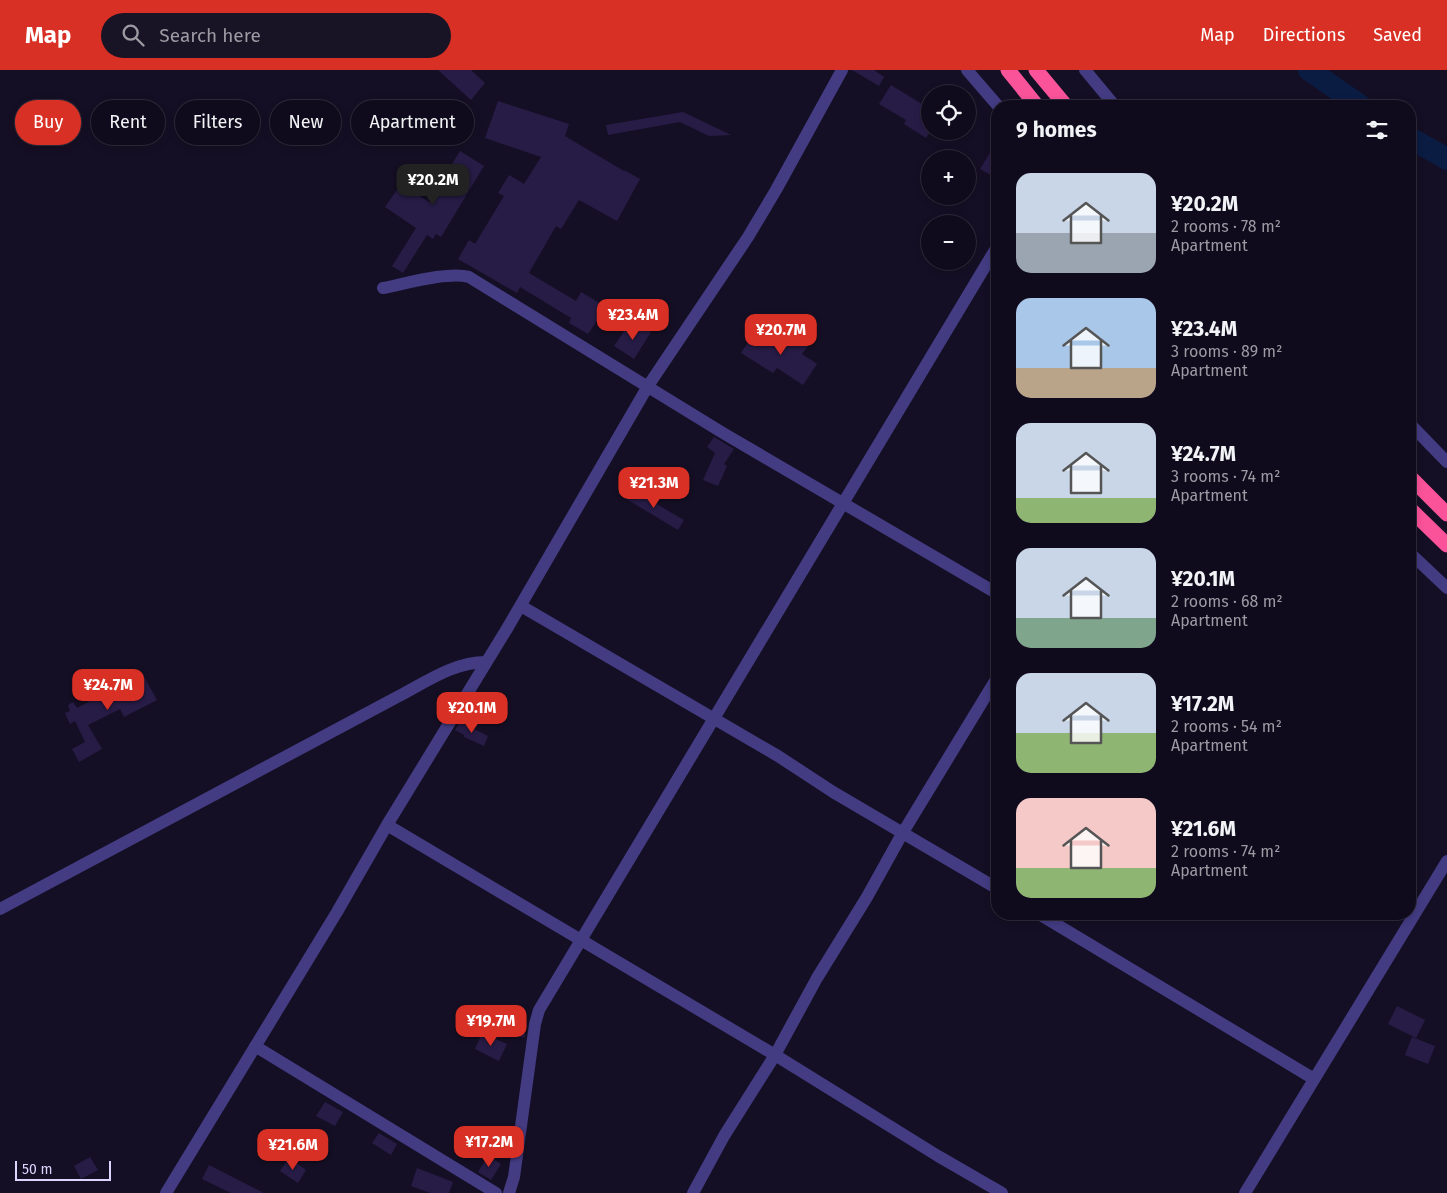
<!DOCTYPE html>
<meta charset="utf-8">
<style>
:root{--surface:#100b1c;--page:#191425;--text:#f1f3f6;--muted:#9c9ba3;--line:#302b3b;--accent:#d93025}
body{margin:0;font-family:"Fira Sans",sans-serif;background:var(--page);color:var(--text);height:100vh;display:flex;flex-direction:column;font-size:19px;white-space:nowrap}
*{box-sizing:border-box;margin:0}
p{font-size:16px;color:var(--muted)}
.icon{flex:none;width:28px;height:28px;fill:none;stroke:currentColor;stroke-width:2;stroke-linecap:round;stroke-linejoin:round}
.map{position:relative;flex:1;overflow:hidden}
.sheet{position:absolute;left:991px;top:30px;width:425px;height:820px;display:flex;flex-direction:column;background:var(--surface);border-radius:20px;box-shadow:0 2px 8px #0003,0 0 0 1px var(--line)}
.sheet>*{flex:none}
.banner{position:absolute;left:15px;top:30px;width:475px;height:45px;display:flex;gap:10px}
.tools{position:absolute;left:921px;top:15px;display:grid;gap:10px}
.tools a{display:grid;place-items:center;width:55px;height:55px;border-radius:50%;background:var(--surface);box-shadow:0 2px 8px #0003,0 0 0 1px var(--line);font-size:25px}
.scale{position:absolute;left:15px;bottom:12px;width:96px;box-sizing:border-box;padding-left:5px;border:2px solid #dcd5fe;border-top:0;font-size:14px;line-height:18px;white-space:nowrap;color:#dcd5fe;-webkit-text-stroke:4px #150f25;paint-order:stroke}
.price{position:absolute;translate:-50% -42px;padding:0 11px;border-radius:10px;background:var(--accent);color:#fff;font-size:16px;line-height:32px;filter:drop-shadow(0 1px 2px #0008)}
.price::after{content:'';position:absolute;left:50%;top:30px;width:15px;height:11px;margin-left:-8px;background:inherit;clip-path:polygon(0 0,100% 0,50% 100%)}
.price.active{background:#222;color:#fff}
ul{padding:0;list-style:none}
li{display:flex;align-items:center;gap:15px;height:125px;padding:0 25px}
li span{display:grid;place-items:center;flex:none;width:140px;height:100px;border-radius:15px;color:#555}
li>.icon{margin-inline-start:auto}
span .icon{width:60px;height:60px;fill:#fffc;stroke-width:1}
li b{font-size:21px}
h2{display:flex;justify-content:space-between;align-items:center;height:60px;padding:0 25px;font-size:21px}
.chip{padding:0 18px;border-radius:22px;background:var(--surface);box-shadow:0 2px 8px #0003,0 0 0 1px var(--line);font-size:18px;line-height:45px}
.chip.active{background:var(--accent);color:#fff}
header{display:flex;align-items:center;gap:30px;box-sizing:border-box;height:70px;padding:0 25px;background:var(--accent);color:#fff}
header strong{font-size:24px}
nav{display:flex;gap:28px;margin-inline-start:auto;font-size:18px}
.search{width:350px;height:45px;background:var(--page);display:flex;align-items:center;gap:12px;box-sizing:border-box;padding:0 18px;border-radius:28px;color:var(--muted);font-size:19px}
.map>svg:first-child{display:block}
</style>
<header>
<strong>Map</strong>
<div class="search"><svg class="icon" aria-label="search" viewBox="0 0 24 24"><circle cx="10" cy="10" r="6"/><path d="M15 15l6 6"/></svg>Search here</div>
<nav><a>Map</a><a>Directions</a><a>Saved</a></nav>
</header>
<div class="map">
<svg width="1447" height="1123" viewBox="0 0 1447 1123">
<rect width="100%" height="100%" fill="#150f25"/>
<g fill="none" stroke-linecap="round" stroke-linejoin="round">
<path stroke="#0b1c43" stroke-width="22" d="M1309 0 1361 36
M1410 68 1447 89"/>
</g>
<path fill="#271c46" d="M438 0H471L485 13 471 30Z
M852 0H874L884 7 879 16Z
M891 15 930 39V62L926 68 904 54 906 50 879 34Z
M498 31 569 54 565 66 624 101V100L640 109 617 151 579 130 561 159 556 156 529 203 576 231 581 222 606 237 588 264 569 253 571 248 520 217 517 223 458 189 469 170 475 174 504 126 498 123 509 105 524 114 541 87 485 68Z
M683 42 731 65 709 66 680 52 608 65 606 55Z
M998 70V109L980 99Z
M460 81 484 96 441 167 436 164 433 169 427 165 403 203 392 196 416 158 385 137 401 114 429 132Z
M639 255 651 262 634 289 614 276 627 257 635 262Z
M773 262 789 273 793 266 808 276 802 284 817 294 803 315 777 298 773 303 741 283 753 265 766 274Z
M714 367 734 379 724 394 727 396 718 416 703 410 715 383 707 377Z
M629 418 684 450 678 460 623 427Z
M142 603 157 630 124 647 120 639 88 655 102 679 79 692 72 679 85 672 75 651 70 654 65 643 70 641 68 635 73 632 77 638Z
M460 652 488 666 484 676 464 667V665L455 660Z
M1397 936 1425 950 1416 968 1388 954Z
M512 956H525V967H512Z
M482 963 507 974 499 991 475 979Z
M1412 967 1435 976 1428 994 1405 985Z
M325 1032 343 1042 335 1056 316 1046Z
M379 1063 397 1074 391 1085 372 1073Z
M488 1086 501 1094 491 1110 478 1102Z
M90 1087 98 1100 81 1109 74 1096Z
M289 1088 306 1100 298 1113 280 1101Z
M209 1095 264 1123H231L202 1109Z
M417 1098 453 1112 449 1123H430L411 1116Z"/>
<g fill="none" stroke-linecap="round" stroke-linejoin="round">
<path stroke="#433c83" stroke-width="12" d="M967 0 998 36
M1085 0 1115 36
M383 218C404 214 449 201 469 207L723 363 998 524
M1410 354 1447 392
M1410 483 1447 518
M521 536 778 686 833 722 998 819
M387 755 775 985 938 1086 1002 1123
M0 839 399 626C426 612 454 592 486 592
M1039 844 1314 1009
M255 976 496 1123
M166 1123 337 842 387 755 508 557 648 316 748 167 776 120 842 0
M509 1123 514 1107 535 954 539 940 998 175
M693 1123 724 1066 775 985 817 908 867 827 902 764 998 606
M1245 1123 1447 791"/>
<path stroke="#fb539a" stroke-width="15" d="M1008 0 1037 36
M1036 0 1066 36
M1410 407 1447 444
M1410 439 1447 475"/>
</g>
</svg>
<div class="tools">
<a><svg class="icon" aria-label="locate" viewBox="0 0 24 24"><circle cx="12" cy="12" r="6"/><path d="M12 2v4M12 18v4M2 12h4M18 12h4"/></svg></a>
<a>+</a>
<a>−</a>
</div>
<div class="scale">50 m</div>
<b class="price active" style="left:433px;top:136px">¥20.2M</b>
<b class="price" style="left:633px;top:271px">¥23.4M</b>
<b class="price" style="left:781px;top:286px">¥20.7M</b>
<b class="price" style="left:654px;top:439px">¥21.3M</b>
<b class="price" style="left:108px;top:641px">¥24.7M</b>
<b class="price" style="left:472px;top:664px">¥20.1M</b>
<b class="price" style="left:491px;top:977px">¥19.7M</b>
<b class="price" style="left:489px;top:1098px">¥17.2M</b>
<b class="price" style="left:293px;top:1101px">¥21.6M</b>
<div class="banner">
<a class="chip active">Buy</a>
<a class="chip">Rent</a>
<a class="chip">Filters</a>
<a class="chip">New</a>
<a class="chip">Apartment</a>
</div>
<section class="sheet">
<h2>9 homes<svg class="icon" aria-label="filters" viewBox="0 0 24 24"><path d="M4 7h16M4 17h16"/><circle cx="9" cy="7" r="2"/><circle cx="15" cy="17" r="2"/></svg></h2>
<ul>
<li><span style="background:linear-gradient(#c9d6e8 60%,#9aa5b1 0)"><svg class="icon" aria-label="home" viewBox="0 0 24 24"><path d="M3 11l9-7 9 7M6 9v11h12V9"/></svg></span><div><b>¥20.2M</b><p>2 rooms · 78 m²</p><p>Apartment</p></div></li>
<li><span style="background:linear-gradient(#a9c7e8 70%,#b9a48a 0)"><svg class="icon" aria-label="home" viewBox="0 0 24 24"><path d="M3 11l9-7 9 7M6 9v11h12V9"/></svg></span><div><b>¥23.4M</b><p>3 rooms · 89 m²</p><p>Apartment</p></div></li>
<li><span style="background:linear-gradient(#c9d6e8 75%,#8fb573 0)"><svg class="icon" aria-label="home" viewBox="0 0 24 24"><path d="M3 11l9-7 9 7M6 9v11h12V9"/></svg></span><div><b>¥24.7M</b><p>3 rooms · 74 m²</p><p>Apartment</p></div></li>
<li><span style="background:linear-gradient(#c9d6e8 70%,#7fa58c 0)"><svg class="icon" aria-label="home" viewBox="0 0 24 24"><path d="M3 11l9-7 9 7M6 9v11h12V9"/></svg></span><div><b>¥20.1M</b><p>2 rooms · 68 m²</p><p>Apartment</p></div></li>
<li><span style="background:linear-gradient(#c9d6e8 60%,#8fb573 0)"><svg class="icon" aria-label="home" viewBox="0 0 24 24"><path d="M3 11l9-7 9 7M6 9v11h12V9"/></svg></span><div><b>¥17.2M</b><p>2 rooms · 54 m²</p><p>Apartment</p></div></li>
<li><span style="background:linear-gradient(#f6c9c9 70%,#8fb573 0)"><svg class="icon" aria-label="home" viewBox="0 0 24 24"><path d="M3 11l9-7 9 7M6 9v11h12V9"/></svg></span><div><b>¥21.6M</b><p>2 rooms · 74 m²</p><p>Apartment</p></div></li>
</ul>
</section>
</div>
